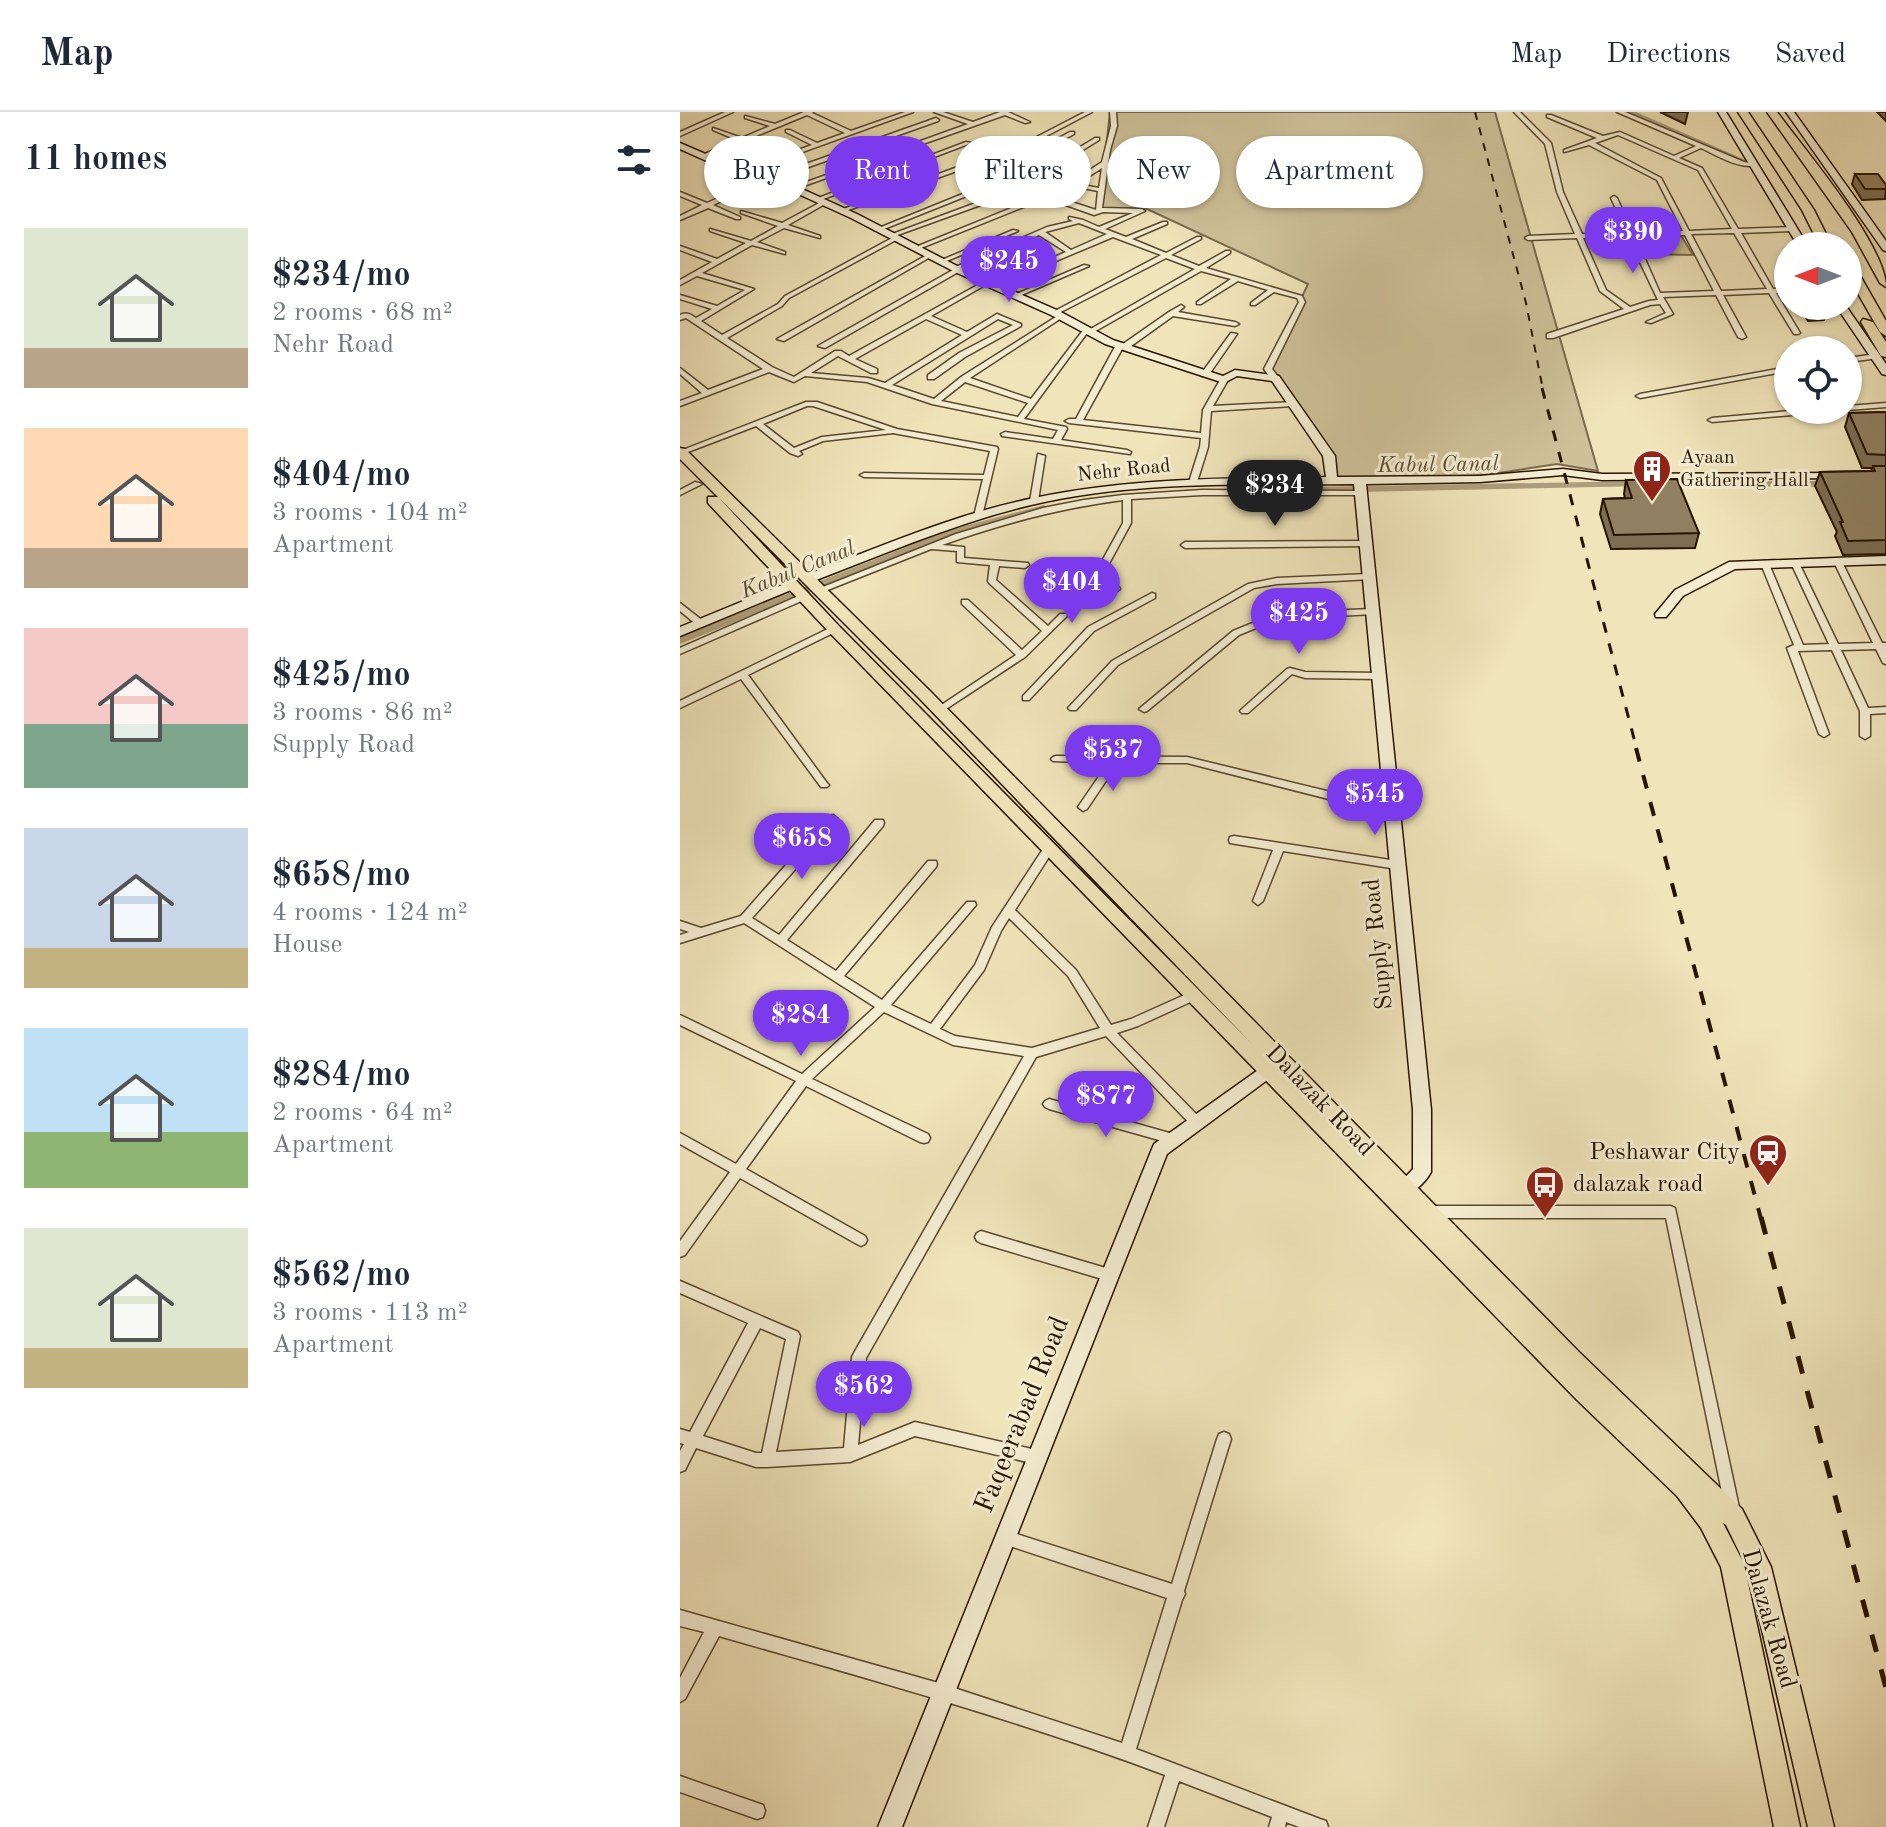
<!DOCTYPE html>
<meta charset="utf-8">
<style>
:root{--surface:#fff;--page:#f6f6f7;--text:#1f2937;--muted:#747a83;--line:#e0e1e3;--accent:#7c3aed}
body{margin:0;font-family:"Old Standard TT",serif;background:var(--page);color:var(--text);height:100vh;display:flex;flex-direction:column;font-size:30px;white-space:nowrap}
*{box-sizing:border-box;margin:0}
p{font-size:26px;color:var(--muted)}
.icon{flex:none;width:44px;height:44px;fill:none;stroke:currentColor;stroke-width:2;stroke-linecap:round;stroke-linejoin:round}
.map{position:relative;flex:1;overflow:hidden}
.side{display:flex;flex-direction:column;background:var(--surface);width:680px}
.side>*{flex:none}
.banner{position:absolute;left:24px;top:24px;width:760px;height:72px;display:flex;gap:16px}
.needle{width:52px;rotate:270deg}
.fabs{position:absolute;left:1094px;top:120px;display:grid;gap:16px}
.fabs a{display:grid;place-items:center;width:88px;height:88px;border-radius:50%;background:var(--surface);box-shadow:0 2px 6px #0004;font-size:40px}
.price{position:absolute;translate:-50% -68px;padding:0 18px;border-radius:28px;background:var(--accent);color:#fff;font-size:26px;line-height:52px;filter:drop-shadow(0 2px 4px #0008)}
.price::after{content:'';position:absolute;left:50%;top:48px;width:24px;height:18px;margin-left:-12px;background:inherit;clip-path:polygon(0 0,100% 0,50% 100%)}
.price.current{background:#222;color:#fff}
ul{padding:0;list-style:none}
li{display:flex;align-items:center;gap:24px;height:200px;padding:0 24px}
li span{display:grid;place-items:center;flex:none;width:224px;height:160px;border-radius:0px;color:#555}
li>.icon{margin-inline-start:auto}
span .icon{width:96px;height:96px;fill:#fffc;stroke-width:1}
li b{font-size:34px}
h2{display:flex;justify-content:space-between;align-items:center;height:96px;padding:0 24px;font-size:34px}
.pill{padding:0 28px;border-radius:36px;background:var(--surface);box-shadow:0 2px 6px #0004;font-size:28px;line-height:72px}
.pill.current{background:var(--accent);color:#fff}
header{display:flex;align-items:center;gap:48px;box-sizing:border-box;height:112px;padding:0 40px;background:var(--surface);border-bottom:2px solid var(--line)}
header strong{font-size:38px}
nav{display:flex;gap:44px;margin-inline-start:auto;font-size:28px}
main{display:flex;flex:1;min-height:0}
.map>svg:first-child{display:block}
</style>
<header>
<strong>Map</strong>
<nav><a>Map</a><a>Directions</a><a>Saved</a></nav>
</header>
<main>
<section class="side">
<h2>11 homes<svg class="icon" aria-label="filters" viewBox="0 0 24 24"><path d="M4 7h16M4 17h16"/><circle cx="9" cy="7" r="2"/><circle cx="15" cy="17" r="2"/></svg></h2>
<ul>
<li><span style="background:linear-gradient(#dfe7d0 75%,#b9a48a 0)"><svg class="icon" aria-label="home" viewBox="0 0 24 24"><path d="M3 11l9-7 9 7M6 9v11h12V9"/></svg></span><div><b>$234/mo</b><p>2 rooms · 68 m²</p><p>Nehr Road</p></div></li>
<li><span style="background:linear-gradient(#ffd9b3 75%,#b9a48a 0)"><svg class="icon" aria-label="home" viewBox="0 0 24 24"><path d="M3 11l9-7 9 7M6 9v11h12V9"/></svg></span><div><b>$404/mo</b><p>3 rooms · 104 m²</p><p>Apartment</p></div></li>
<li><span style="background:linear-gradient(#f6c9c9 60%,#7fa58c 0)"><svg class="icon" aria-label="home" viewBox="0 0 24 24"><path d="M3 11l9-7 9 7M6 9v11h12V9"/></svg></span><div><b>$425/mo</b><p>3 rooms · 86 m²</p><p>Supply Road</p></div></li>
<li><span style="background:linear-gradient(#c9d6e8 75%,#c2b280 0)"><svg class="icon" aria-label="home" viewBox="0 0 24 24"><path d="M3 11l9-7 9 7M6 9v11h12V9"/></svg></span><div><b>$658/mo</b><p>4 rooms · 124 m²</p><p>House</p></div></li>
<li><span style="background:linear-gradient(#bfe0f5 65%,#8fb573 0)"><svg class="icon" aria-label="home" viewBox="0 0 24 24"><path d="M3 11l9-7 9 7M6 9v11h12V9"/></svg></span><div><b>$284/mo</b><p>2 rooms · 64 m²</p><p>Apartment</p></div></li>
<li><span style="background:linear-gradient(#dfe7d0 75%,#c2b280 0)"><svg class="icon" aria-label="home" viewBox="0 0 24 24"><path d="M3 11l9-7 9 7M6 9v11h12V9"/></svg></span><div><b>$562/mo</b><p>3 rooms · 113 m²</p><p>Apartment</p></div></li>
</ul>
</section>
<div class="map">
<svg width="1206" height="1715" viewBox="0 0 1206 1715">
<rect width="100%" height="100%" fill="#f0e4ba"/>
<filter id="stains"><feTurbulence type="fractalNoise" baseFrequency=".0025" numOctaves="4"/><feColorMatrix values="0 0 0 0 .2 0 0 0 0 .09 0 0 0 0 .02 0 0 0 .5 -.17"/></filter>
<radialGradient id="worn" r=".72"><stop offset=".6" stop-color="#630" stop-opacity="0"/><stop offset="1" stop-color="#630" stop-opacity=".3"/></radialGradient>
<path fill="#cec19a" stroke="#7a6a4d" stroke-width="2" d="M430 0H815L918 359 877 352 806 363 652 369 649 343 588 257 628 172 465 96 419 98Z
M1000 122 1013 143 961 142 954 125Z"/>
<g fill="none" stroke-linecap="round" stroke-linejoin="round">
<path fill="#ac9d7b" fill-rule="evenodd" d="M946 0H956L1070 50 1063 52Z
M963 369 968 372 967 374 576 382 571 379 576 376Z
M984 369H1155L1160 372 1155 375 980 374 979 372Z
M364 393 369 396 368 398 277 422 0 532V524L269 418Z"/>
<g stroke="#59482e" stroke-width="3">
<path id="street" d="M45 0H53L0 24V20Z
M124 0H133L132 1 171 19 225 0H233L70 59 68 58V56L132 33 106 20V18H110L137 31 165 21 127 3 25 45 20 44 57 28 33 18V16L62 26 90 14 65 6V4L95 12Z
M254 0H263L293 10 320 0H328L350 10 345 11 325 3 115 77 110 76 288 12Z
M405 0H412L353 31 310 59 312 62 390 20H394V22L315 65 318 70 333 76 415 26H419V28L338 78 363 89 422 50 431 14 430 0H436L437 14 430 38 422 96 462 97 465 99 425 117 446 125 483 110H487V112L452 127 486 141 517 125H521V127L491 143 519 154 546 139H550V141L526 156 622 184 625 190 592 257 599 266 598 268H592L584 257 619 190 617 186 594 180 575 193H571V191L588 178 558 169 521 192H517V190L551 167 521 159 412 221H407L344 307 386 315 387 317 381 328 447 338 451 340 450 342 322 324 321 322 325 320 373 327 378 318 252 292 187 270 125 264 114 270 89 260 0 294V289L22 281 0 262V256L28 278 83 257 6 206 0 208V203C7 200 10 202 16 206L32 197 0 187V183L37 194 65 178 17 164 0 173V168L32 150 0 138V134L37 147 66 131 30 119V117L71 129 98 114 61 101V99L102 111 143 89 145 90V92L108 113 140 124V126L104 116 77 130 105 140V142L72 133 22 161 74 177 21 209 42 223 98 192 105 184 214 125 217 127 216 128 109 186 102 194 47 226 92 255 114 265 155 239H161L169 244 305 169 307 170V172L251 204 287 220 317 202 341 212V214L285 245 254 267H248V263L279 241 333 213 318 207 212 273 254 287 281 265 379 203H383V205L290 266 351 287 404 217 409 218 515 157 486 146 375 203 373 202V200L481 143 433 125 314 175H310V173L386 140 359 123 281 157 280 159 145 236 138 234 273 158V156L367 115 393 109 389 107V105L403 108 419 115 453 101 423 100 414 103 372 88 363 93 356 90 236 138 231 137 351 88 334 81 212 125 207 124 328 79 320 75 294 81 199 119 194 118 290 79 315 73 304 59 305 58 349 29ZM422 56 419 76 397 72ZM393 74 418 79 416 98 376 85ZM399 111 427 122 391 138 365 120ZM246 207 282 223 205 271 188 266 131 261 158 244 191 261H197V257L175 247ZM285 270 348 291 338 305 261 289Z
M834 0H840L871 31 883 80 902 122 947 121 931 86 934 84 937 86 953 121 1003 119 977 68 909 33 884 40V38L917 26 867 5V3H871L923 24 940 20 994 44 1016 34 937 0H945L1064 50 1077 52 1078 53C1060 58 1038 44 1021 36L999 46 1022 56 1058 117 1113 115 1116 117 1113 119 1061 121 1093 177 1108 176V180L1096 181 1120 221 1118 222H1114L1089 181 1043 183 1066 225 1062 227 1058 225 1036 183 983 185 993 202 971 211 966 210 986 201 980 192 970 193 873 226H867V222L944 197 920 179 897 126 848 128 845 126 848 124 895 122 877 80 865 32ZM938 23 1018 58 1052 117 1009 119 981 66 915 31ZM1054 121 1087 177 1041 179 1011 122ZM1005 123 1034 179 980 181 955 124ZM948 125 978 188 969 189 950 195 926 178 903 126Z
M256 6 259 8 258 9 95 67H90L33 93 60 105V107H56L28 96 0 108V104L22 93 0 84V80L27 91 87 64H92Z
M286 30 291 31 138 89 133 88Z
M294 49 297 51 296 52 163 100 158 99Z
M333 118 338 119 262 151 257 150Z
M247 143 252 144 104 229 97 227Z
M404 153 409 154 339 184 334 183Z
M501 193 504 195 498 200 555 210 559 212 555 214 493 204 447 237H442L403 308 521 321 523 298 540 268 544 266 548 268 533 294 613 290 617 292 613 294 531 299 528 335 517 370 513 372 509 370 520 335 521 326 389 311 385 309 389 307H396L437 231 443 232 489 200Z
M551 221 557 222 528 264H522L521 262Z
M1196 242H1199V246L1168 250V246Z
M1108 255V259L960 286 956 284 960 282Z
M126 290H137L217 317 317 335 318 337 302 404 298 406 294 404 303 367 184 365 180 363 184 361 304 363 310 339 213 321 143 329 119 339 122 342 118 344 110 341 76 314 0 343V339ZM127 294H133L206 318 142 325 114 336 83 312Z
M1206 291V295L1168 298H1167L1168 294Z
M1121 298H1151L1147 300 1032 310 1028 308 1032 306Z
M358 342 365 344 358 389 354 391 350 389Z
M15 370 22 372 0 383V378Z
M522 378 680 379 684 381 680 383H522L451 387V411L418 472 439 475 440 477 436 480 382 472 378 469 382 466 410 471 443 411V388C380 396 321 412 262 433L284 435V446L348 451 349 453 345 456 319 454 316 468 368 514 380 502H386L387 504 345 545 260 601 255 598 257 596 336 543 282 492V488H288L342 538 362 519 309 471 308 469 310 453 277 450V439L251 437 140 481H134L133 479 276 422 363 396 404 388 443 383Z
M685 429 688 430V434L505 436 501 433 505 430Z
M1158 447 1162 450 1202 531H1206V552L1203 551 1196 537 1161 538 1188 596 1206 595V601L1190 602V624L1185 627 1180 624V599L1152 538 1118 539 1149 622 1144 625 1139 622 1107 536 1114 533 1081 452 1085 449 1089 452 1123 533 1149 532 1111 451 1115 448 1119 451 1158 532 1193 531 1154 450Z
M689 462 693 465 692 467 597 472 574 476 438 553 396 598H390L388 596 432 549 568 472 597 466Z
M472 481 475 482V486L414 519 349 588H343V584L408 515Z
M123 482 127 485 126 487 0 542V536Z
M0 491 23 509V513H17L0 499Z
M692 497 696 500 695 502 598 507 559 523 467 599 464 600 459 597 553 519 597 501Z
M154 514 157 515V519L68 563 147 671 149 673 147 675H141L61 567 0 596V589Z
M610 556 625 560 699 561 704 564 699 567 625 566 612 562 568 601H562L560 599 562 597 607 557Z
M376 644 507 645 688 689H711L716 693 711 697H688L507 651H438L407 697 403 699 398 695 428 651 373 649 371 647 373 645Z
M153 703 158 707 157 710 72 806 99 823 195 708H203L204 711 203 714 107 828 156 859 248 749H256L257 752 256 755 164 864 202 888 287 790H295L296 793 211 893 251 912 295 853 312 815 365 734 369 733 374 737 335 798 396 858 431 913 451 907 509 881H517L519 884 517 887 458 914 437 921 520 1006 522 1010 520 1014 516 1015 512 1014 426 924 356 945 186 1246 178 1333 235 1310 356 1338 361 1340 363 1345 361 1350 356 1352 235 1324 170 1350 87 1355H76L16 1336 5 1358 0 1360V1339L4 1332 0 1331V1317L10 1320 68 1211 0 1181V1169L118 1220 120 1224 96 1340 164 1336 172 1245 174 1241 344 944 273 933 204 900 132 967 248 1022 250 1026 248 1030 244 1031 240 1030 126 974 66 1057 185 1124 187 1128 185 1132 181 1134 177 1132 60 1066 5 1143 0 1145V1129L50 1060 0 1032V1021L56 1052 116 969 0 913V903L122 962 195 895 64 811 0 831V823L9 820 0 817V809L21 816 61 804 149 704ZM329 806 388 864 420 916 352 936 275 924 260 917 304 858 321 819ZM80 1216 106 1227 82 1341H76L23 1324Z
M554 724 717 749 722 753 717 757 603 739 583 789 578 793 573 789 593 738 550 731 549 728 550 725Z
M369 987 493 1022 497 1023 499 1027 497 1031 493 1032 369 997 365 995 363 992 365 989Z
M750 1094H991L995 1096 1060 1400 1058 1405 1053 1407 1048 1405 1046 1400 986 1106H750L746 1104 744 1100 746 1096Z
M301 1119 429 1157 434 1159 435 1163 434 1167 429 1169 301 1131 297 1129 295 1125 297 1121Z
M544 1320 549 1322 551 1327 504 1479 505 1482 502 1488 456 1637 640 1707 646 1709 648 1715H619L606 1710 605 1715H589L592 1705 499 1669 484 1715H468L485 1663C339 1608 188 1567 39 1524L5 1587 0 1590V1566L24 1520 0 1514V1498L262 1572 442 1631 487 1486 324 1432 319 1430 317 1425 319 1420 324 1418 492 1472 537 1327 539 1322Z
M0 1664 83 1693 85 1699 83 1705 77 1707 0 1680Z"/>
</g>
<g stroke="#271400" stroke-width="3">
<path id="secondary" d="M1038 0H1046L1128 134H1118Z
M1106 0H1114L1206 129V139L1203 138Z
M0 31 44 50H63L177 102 281 156 379 199 433 228 543 264 555 258 599 264 655 344 657 365 800 364 883 357 922 362 1162 361V365L1158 366 922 368 883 363 800 370 686 372 751 998V1060C745 1071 730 1086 718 1082L715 1076 733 1057V998L674 372C567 373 456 368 351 393 276 411 204 442 131 470H123V464C198 436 274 402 354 386 450 366 548 366 646 365L643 344 592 269 557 264 544 271 425 232 371 203 275 160 171 106 59 55H40L0 37Z
M1156 194H1166L1206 252V263L1202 262Z
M1206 444V452L1055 457 1003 484 986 505H976L975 502 995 478 1049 450Z
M112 469 118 473 116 476 0 524V515Z
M588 951 594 953 596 958 594 963 487 1042 222 1715H198L474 1032Z"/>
</g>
<g stroke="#271400" stroke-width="3">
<path id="primary" d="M0 336 5 337 250 579 899 1240 1062 1397 1091 1455 1154 1715H1128L1068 1458 1046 1413 1043 1411 1064 1452 1120 1715H1094L1041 1455 1021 1416 997 1384 897 1288 149 520 28 391V385H38L159 514 573 933 240 587 0 347Z"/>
</g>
<g stroke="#271400" stroke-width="3">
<path id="highway" d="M1058 0H1068L1134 98 1152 134H1140L1122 98Z
M1087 0H1097C1124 37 1206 133 1206 175L1200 171 1172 120Z
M1168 149 1174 153 1206 209V224L1200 220 1168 164Z
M1183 207 1193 210 1206 230V245L1201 244 1181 210Z"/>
</g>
<use href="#street" fill="#f5edd2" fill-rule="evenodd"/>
<use href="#secondary" fill="#f5edd2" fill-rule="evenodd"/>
<use href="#primary" fill="#f0e4ba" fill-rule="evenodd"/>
<use href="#highway" fill="#f0e4ba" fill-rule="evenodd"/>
<path stroke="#271400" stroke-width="2" stroke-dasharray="8 8" stroke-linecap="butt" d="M795 0 846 191 863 278"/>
<path stroke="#271400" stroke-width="3" stroke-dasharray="11 11" stroke-linecap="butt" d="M862 276 957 638"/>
<path stroke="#271400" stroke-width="4" stroke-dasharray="14 14" stroke-linecap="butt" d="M956 636 1081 1107"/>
<path stroke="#271400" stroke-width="5" stroke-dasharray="18 18" stroke-linecap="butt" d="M1081 1105 1206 1576"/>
</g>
<path fill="#7c6e53" stroke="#271400" stroke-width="2" d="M980 0H1008L1005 12Z
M1197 0H1206V9Z
M1175 62 1206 77 1205 87 1182 88 1172 72Z
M1120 194H1142L1146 200 1144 208 1128 209 1120 196Z
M1206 300V442L1163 443 1155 424 1157 420 1135 374 1140 360 1191 359 1192 356H1182L1165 315 1169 301Z
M946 368 1019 421 1015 436 931 437 920 402 923 387 945 386 944 382Z"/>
<path fill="#908061" stroke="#271400" stroke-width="2" d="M1175 62H1198L1206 73V77H1185Z
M1125 194H1142L1146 200 1130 201Z
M1206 300V343L1187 342 1169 301Z
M1193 354H1206V428L1168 429 1160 410H1163L1140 360 1195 359Z
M997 367 1019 421 934 423 923 387 952 386 946 368Z"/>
<defs>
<g id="building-pin" transform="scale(2)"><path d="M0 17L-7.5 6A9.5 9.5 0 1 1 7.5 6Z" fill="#8f2418" stroke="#f5edd2"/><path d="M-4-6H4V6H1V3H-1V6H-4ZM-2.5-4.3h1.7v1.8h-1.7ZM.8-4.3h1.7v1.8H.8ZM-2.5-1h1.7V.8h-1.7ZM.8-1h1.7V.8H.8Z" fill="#fff"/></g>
<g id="station-pin" transform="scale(2)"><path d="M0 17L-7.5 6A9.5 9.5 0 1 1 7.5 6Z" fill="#8f2418" stroke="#f5edd2"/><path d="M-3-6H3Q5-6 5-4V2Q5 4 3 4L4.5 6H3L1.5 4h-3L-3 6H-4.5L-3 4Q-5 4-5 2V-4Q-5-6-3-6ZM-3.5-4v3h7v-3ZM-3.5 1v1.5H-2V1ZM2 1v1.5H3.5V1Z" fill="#fff"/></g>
<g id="bus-pin" transform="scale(2)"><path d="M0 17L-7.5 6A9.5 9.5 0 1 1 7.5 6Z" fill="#8f2418" stroke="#f5edd2"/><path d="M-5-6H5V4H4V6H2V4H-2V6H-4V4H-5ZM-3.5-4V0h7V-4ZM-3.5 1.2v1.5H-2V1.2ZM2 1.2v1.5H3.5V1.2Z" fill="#fff"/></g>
</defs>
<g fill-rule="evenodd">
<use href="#building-pin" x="972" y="357"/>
<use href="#station-pin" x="1088" y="1041"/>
<use href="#bus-pin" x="865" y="1073"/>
</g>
<g text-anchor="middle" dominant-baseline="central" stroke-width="6" stroke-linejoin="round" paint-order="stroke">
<g font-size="20" fill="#271400" stroke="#f5edd2" text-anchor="start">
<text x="1000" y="346">Ayaan<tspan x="1000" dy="23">Gathering Hall</tspan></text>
</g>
<g font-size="20" fill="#271400" stroke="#f5edd2">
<text transform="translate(444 359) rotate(-6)">Nehr Road</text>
</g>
<g font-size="22" font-style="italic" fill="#5c4b31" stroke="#f5edd2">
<text transform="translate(758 353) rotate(-1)">Kabul Canal</text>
<text transform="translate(118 458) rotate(-22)">Kabul Canal</text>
</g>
<g font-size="24" fill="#271400" stroke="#f5edd2">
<text transform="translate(699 832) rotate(-96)">Supply Road</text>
<text transform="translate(639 989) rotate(46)">Dalazak Road</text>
<text transform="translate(1088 1507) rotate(74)">Dalazak Road</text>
</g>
<g font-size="24" fill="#271400" stroke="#f5edd2" text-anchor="end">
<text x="1060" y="1041">Peshawar City</text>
<text x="893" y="1073" text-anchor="start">dalazak road</text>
</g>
<g font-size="28" fill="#271400" stroke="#f5edd2">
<text transform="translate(343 1303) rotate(-68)">Faqeerabad Road</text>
</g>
</g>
<rect width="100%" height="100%" filter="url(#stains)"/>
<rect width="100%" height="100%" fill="url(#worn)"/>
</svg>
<div class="fabs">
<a><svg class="needle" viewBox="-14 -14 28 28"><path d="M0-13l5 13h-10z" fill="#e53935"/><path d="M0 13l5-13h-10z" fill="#747a83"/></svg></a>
<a><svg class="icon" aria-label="locate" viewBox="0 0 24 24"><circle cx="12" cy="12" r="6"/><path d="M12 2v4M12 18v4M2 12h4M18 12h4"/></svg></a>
</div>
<b class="price" style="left:953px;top:163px">$390</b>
<b class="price" style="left:329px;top:192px">$245</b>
<b class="price current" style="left:595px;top:416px">$234</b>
<b class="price" style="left:392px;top:513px">$404</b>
<b class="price" style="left:619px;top:544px">$425</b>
<b class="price" style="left:433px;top:681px">$537</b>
<b class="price" style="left:695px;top:725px">$545</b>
<b class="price" style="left:122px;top:769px">$658</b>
<b class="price" style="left:121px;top:946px">$284</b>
<b class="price" style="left:426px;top:1027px">$877</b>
<b class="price" style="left:184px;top:1317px">$562</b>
<div class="banner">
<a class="pill">Buy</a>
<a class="pill current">Rent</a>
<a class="pill">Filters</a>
<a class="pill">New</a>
<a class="pill">Apartment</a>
</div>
</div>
</main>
